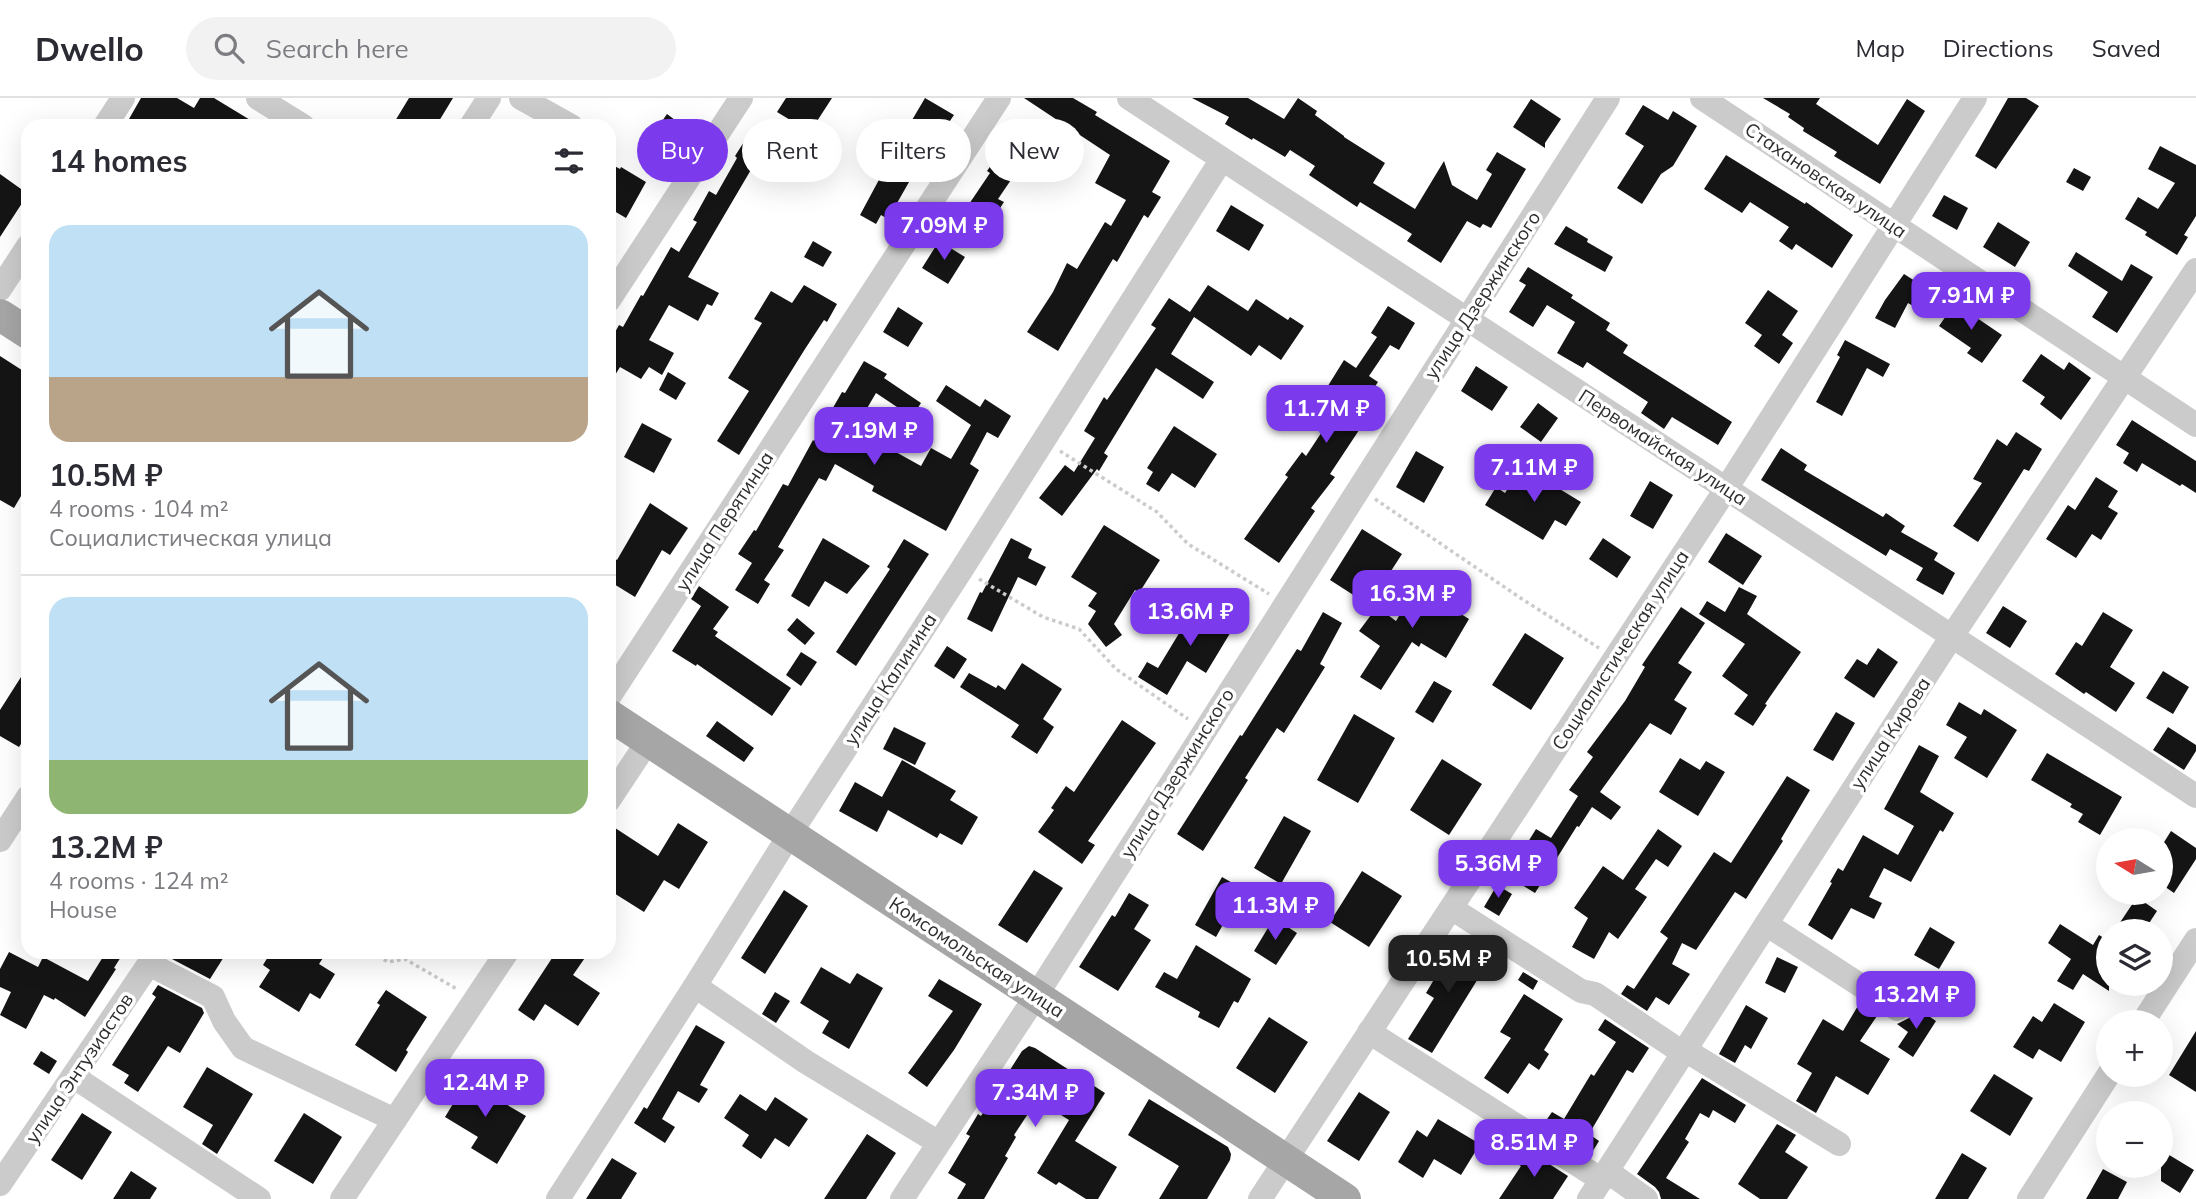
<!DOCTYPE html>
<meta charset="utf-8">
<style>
:root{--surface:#fff;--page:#f2f2f3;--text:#2b2b33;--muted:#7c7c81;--line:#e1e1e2;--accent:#7c3aed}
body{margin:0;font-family:Mulish,sans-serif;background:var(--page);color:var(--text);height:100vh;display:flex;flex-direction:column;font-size:26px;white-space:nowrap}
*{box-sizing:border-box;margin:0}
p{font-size:23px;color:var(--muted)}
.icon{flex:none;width:38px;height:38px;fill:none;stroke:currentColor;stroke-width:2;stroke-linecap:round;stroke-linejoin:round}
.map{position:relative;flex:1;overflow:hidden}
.panel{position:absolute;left:21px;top:21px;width:595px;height:840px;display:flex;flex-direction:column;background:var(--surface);border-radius:21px;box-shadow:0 7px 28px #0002}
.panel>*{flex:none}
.top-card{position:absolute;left:637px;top:21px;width:665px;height:63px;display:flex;gap:14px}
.needle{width:46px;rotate:281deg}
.controls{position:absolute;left:2096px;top:730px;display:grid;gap:14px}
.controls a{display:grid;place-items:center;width:77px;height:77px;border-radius:50%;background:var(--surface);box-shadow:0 7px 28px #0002;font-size:35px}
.price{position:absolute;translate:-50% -60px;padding:0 16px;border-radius:14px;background:var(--accent);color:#fff;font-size:23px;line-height:46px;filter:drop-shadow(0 2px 4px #0008)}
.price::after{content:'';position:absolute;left:50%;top:42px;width:21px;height:16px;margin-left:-10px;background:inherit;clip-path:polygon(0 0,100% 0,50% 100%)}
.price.selected{background:#222;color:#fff}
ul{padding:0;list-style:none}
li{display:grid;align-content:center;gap:14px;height:371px;padding:0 28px}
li+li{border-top:2px solid var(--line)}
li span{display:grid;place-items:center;height:217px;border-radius:21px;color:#555}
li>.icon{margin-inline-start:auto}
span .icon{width:126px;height:126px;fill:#fffc;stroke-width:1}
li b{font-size:30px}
h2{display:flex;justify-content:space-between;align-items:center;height:84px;padding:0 28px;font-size:30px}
.chip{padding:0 24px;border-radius:32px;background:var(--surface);box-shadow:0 7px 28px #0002;font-size:24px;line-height:63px}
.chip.selected{background:var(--accent);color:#fff}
header{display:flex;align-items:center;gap:42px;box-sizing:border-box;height:98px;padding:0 35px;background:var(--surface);border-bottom:2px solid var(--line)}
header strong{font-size:33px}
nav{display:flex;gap:38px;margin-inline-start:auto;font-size:24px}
.search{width:490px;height:63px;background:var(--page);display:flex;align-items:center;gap:18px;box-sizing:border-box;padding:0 24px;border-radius:38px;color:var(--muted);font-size:26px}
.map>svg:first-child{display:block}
</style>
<header>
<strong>Dwello</strong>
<div class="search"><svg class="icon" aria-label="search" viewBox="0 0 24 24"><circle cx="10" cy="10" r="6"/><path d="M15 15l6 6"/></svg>Search here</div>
<nav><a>Map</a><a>Directions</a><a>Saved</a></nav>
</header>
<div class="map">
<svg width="2196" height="1101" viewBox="0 0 2196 1101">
<rect width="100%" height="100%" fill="#fff"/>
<path fill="#151515" d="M141 0H177L194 10 200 0H214L260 28H125Z
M409 0H453L436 28H392Z
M786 0H832L810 34 777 14Z
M925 0 954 17 913 77 888 121 881 117 876 126 860 117 881 78 876 76 901 31 905 34Z
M1024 0H1073L1097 14 1095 17 1170 63 1152 94 1161 99 1148 120 1144 117 1117 164 1113 161 1058 253 1027 234 1053 194 1067 165 1077 171 1105 124 1111 128 1126 102 1095 85 1110 57Z
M1192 0H1248L1284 21 1298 0 1317 13 1315 17 1344 38V39L1385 65 1373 85 1415 111 1444 63 1452 87 1477 102 1492 76 1486 72 1497 54 1526 71 1491 130 1483 126 1480 130 1467 123 1441 165 1407 143 1412 136 1360 104 1357 109 1309 77 1315 68 1290 52 1285 59 1253 40 1252 42 1225 26 1229 19Z
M1763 0H1820L1816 6 1878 47 1907 1 1925 13 1880 86 1834 58 1837 54 1803 33 1804 30 1788 19 1790 16Z
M2008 0H2026L2039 8 1996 71 1975 58Z
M1531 1 1561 21 1545 45V50L1513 29Z
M1643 7 1668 22 1673 13 1697 28 1673 68 1661 76 1642 106 1617 90 1644 48 1625 36Z
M667 16 687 31 669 57 649 42Z
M749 36 772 50 758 73 752 70 688 179 719 195 712 208 707 206 698 223 669 207 649 242 674 255 662 277 649 269 641 281 620 269 609 287V245L619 227 623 229 641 197 643 198 671 149 679 154 697 124 693 122 709 93 716 97 737 60 735 58Z
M2160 48 2196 67V118L2184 137 2188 139 2177 157 2145 137 2147 134 2125 121 2138 99 2158 111 2175 85 2148 71Z
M1726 57 1805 106 1806 104 1853 137 1832 170 1796 146 1792 152 1779 143 1789 129 1750 104 1742 115 1704 91Z
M996 60 1017 73 998 101 1004 104 986 131 963 115 990 75 987 73Z
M609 65 620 71 621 69 646 84 626 120 609 110Z
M2074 70 2091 79 2083 93 2066 84Z
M0 76 28 96 0 139Z
M1944 97 1968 110 1957 132 1932 118Z
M1231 107 1264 127 1249 153 1216 133Z
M1998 124 2030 144 2015 169 1983 149Z
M1566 128 1588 141 1587 144 1613 159 1605 174 1554 146Z
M813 143 832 154 823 169 804 159Z
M939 143 965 159 948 186 922 170Z
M2076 154 2122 183 2131 166 2153 179 2117 235 2092 219 2108 194 2068 168Z
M1528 169 1573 197 1571 200 1610 225 1606 232 1628 247 1623 255 1732 324 1718 347 1672 319 1664 331 1641 315 1648 304 1587 264 1583 270 1557 255 1575 224 1547 207 1533 229 1509 214 1526 187 1519 183Z
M1904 176 1926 190 1913 208 1908 205 1895 230 1875 220 1885 202Z
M804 187 837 206 827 224 824 222 805 251 739 357 717 343 749 293 728 280 762 225 754 221 771 193 792 205Z
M1208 187 1248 213 1256 201 1288 222 1290 219 1304 228 1281 262 1259 247 1251 258 1194 219 1171 256 1214 284 1203 301 1156 270 1104 355 1108 358 1099 373 1097 371 1062 418 1039 400 1065 367 1074 374 1095 340 1084 333 1104 299 1107 302 1156 230 1151 227 1169 200 1190 214Z
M1768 192 1798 213 1782 237 1793 245 1779 266 1754 248 1762 237 1745 225Z
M1955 205 2002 237 1982 265 1967 255 1971 250 1939 228Z
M1388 208 1415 225 1399 252 1390 247 1369 278 1378 284 1362 308 1371 314 1330 376 1335 379 1311 410 1315 413 1279 465 1244 441 1288 379 1285 377 1302 354 1306 358 1343 302 1326 291 1344 262 1356 270 1377 239 1371 235Z
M898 209 923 225 908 249 883 234Z
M1845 242 1890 266 1883 279 1867 270 1842 318 1816 304 1840 259 1837 257Z
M2041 256 2064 272 2069 264 2091 280 2061 322 2040 306 2045 299 2022 283Z
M0 258 28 276V386L14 410 0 402Z
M864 263 887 276 884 280 921 305 912 319 876 295 859 324 897 346 894 353 921 368 931 350 951 361 971 327 936 303 946 287 980 309 985 301 1011 318 998 340 987 334 970 366 979 372 946 433 872 393 874 388 835 366 826 383 819 380 778 449 784 452 764 482 770 486 758 506 735 492 752 465 738 456 754 432 756 433 783 386 788 388 813 342 814 343 842 294 845 295Z
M1476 268 1508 289 1492 313 1461 293Z
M668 274 686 285 676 302 659 292Z
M1538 305 1558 320 1541 344 1520 329Z
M2132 322 2196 363V395L2182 386 2180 388 2142 365 2137 374 2123 365 2129 355 2116 347Z
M642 325 672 341 654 375 624 359Z
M1174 328 1217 356 1195 390 1172 375 1159 394 1146 386 1153 374 1147 370Z
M2016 334 2042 351 2029 373 2024 371 1978 444 1953 428 1982 385 1973 381 1997 341 2007 348Z
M1781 350 1807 367 1804 372 1883 419 1886 415 1905 428 1901 434 1938 455 1934 462 1955 475 1943 497 1916 482 1923 470 1890 451 1886 458 1761 382Z
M1416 353 1444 369 1424 405 1396 389Z
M1522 368 1581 404 1566 428 1555 422 1543 442 1485 407 1496 389 1505 395Z
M2096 379 2118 393 2108 409 2118 415 2101 442 2092 436 2076 460 2046 441 2068 407 2075 412Z
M1650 383 1673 397 1653 431 1630 418Z
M650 405 688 430 670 457 662 452 635 499 609 483V457L617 462Z
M1104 427 1160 462 1139 495 1135 492 1114 526 1122 537 1106 549 1088 526 1096 513 1088 508 1097 495 1071 479Z
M1362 431 1402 456 1369 507 1330 482Z
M1726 435 1762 458 1743 487 1708 464Z
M823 440 870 468 847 496 825 483 809 509 791 498Z
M1011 440 1032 451 1028 460 1046 469 1036 488 1018 479 992 534 967 521 980 494 982 495Z
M1603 440 1631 459 1617 480 1589 461Z
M904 441 929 456 856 568 836 554 890 471 887 469Z
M1424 477 1452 494 1445 506 1469 521 1446 560 1421 545 1419 549 1412 544 1381 592 1360 579 1380 548 1359 533 1377 509 1396 523Z
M699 488 729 509 713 531 718 534 715 538 791 590 772 618 697 566 696 568 672 553 701 508 691 501Z
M1739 489 1757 498 1747 516 1801 554 1765 606 1767 607 1753 628 1734 616 1748 597 1722 578 1745 546 1699 516 1707 503 1725 514Z
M1198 504 1235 527 1206 575 1187 563 1167 597 1138 579 1147 564 1158 570Z
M2003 508 2027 523 2010 550 1986 535Z
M1681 509 1705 525 1678 565 1692 574 1674 602 1687 610 1671 637 1650 625 1600 694 1621 709 1611 722 1592 709 1579 729 1577 728 1535 795 1507 778 1536 731 1551 740 1578 698 1569 692 1593 659 1587 654 1625 603 1645 569 1642 567Z
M1323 514 1342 525 1320 566 1325 569 1284 635 1277 630 1245 680 1248 682 1203 753 1177 736 1240 637 1242 638 1297 551 1301 553Z
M2103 514 2133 532 2110 569 2135 585 2116 614 2086 594 2084 596 2055 576 2076 544 2082 548Z
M797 520 815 535 805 547 787 532Z
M1525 535 1564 560 1531 612 1492 587Z
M947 548 967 561 954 581 934 568Z
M1878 550 1898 564 1874 600 1844 580 1857 561 1867 567Z
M801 554 817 564 801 588 786 577Z
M1022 565 1062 591 1043 621 1054 629 1037 656 1011 639 1019 627 960 589 969 575 996 590 998 587 1005 592Z
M28 568V635L19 649 0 638V612Z
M2163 573 2189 589 2173 616 2146 600Z
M1434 583 1452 593 1433 625 1415 614Z
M1959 604 1981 617 1984 611 2017 632 1987 680 1954 660 1967 639 1946 627Z
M1836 614 1855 625 1833 663 1813 652Z
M1354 616 1395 640 1358 705 1317 682Z
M1122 622 1156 645 1088 743 1095 747 1082 766 1038 734 1054 712 1051 710 1066 688 1074 694Z
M717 623 754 650 744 664 706 638Z
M894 629 926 645 915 667 883 651Z
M2168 629 2196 647V653L2184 672 2153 652Z
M1919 647 1939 658 1920 694 1954 715 1943 734 1940 732 1911 784 1884 770 1869 799 1882 805 1874 821 1851 810 1832 842 1808 827 1832 785 1830 784 1838 770 1843 773 1863 737 1898 757 1914 728 1884 711Z
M2047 655 2122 699 2100 737 2078 724 2083 716 2070 709 2072 706 2031 682Z
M1680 660 1700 672 1706 663 1725 674 1698 718 1659 694Z
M1442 661 1482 686 1449 737 1410 712Z
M902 662 956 693 950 702 978 719 962 747 940 735 937 740 888 712 877 734 839 713 855 684 882 699Z
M1787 678 1810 692 1781 741 1783 743 1746 801 1735 794 1696 852 1682 845 1672 866 1690 876 1669 907 1656 899 1647 913 1621 896 1627 887 1634 891 1668 840 1660 834 1714 754 1731 765Z
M1284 718 1311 733 1281 786 1254 770Z
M678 725 708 744 679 791 664 782 644 814 609 792V726L658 758Z
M1658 731 1682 748 1668 769 1656 761 1635 791 1647 799 1618 841 1609 834 1594 861 1572 849 1588 820 1574 810 1603 768 1623 782Z
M2171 733 2196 750V761L2174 795 2161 786V749Z
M1034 772 1063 790 1027 845 998 827Z
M1362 773 1402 798 1369 849 1330 824Z
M1222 779 1243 791 1216 839 1195 827Z
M1497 787 1512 796 1499 818 1484 809Z
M784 792 808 808 765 876 741 860Z
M1129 795 1149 807 1134 831 1151 842 1118 893 1079 869 1112 817 1115 819Z
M2137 799 2157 813 2144 833H2129L2119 826Z
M1274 820 1297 835 1276 867 1254 853Z
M2060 826 2093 847 2099 837 2109 843V893L2083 876 2073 892 2057 883 2071 861 2048 845Z
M1930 829 1955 844 1939 871 1914 857Z
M1457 843 1489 863 1432 955 1408 941 1434 900 1426 895Z
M1196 847 1251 881 1238 905 1234 903 1219 930 1198 919 1200 914 1155 889 1164 874 1177 881Z
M9 854 38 869 43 859 88 883 106 854H124L114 870 116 871 85 919 55 900 54 902 44 897 26 931 0 917 11 894 0 889V871Z
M177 854H227L210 881 172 861Z
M271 854H327L319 866 335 876 320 901 310 895 299 914 259 889 270 872 263 867Z
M556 854H589L573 877 600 895 578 928 545 906 534 923 518 912Z
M1777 859 1798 869 1785 895 1765 885Z
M821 869 850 886 857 875 883 890 849 951 822 935 829 923 800 905Z
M1523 874 1538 883 1533 892 1518 882Z
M939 881 982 906 954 952 927 989 908 975 953 913 928 898Z
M158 887 202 910 204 915 180 955 168 948 138 994 124 985 129 977 112 967 156 899 152 896Z
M386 892 427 919 406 952 408 954 396 974 355 947 380 907 377 905Z
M775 894 790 903 776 925 762 916Z
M1524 896 1563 921 1544 952 1549 956 1539 972 1529 965 1508 996 1484 980 1511 940 1500 934Z
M2054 905 2085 924 2061 964 2039 951 2033 961 2013 949 2033 918 2042 924Z
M1859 906 1877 918 1860 943 1890 961 1868 997 1836 978 1816 1015 1796 1003 1812 975 1797 966 1823 921 1843 933Z
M1911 906 1936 923 1913 959 1898 949 1908 934 1897 926 1909 920 1912 912Z
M1746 907 1768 920 1751 951 1745 947 1735 965 1719 956Z
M1269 919 1308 944 1275 995 1236 970Z
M1605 921 1649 950 1633 975 1627 972 1589 1036 1599 1043 1591 1056 1543 1027 1552 1014 1564 1021 1591 976 1594 978 1616 944 1598 932Z
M696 927 725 944 700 987 708 991 699 1005 678 993 662 1021 675 1029 665 1045 634 1025 644 1009 647 1011Z
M2196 933V994L2169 977Z
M1029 948 1035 950 1105 995 1075 1043 1117 1069 1098 1101H1086L1059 1084 1056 1087 1037 1075 1069 1022 1037 1002 1014 1037 1016 1039 1005 1058 1008 1060 984 1101H957L966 1086 948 1075 970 1038 966 1036 978 1016 981 1018 1022 953Z
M41 953 57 963 49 976 33 966Z
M207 969 253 996 217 1056 202 1046 213 1027 183 1009Z
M471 976 491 988 487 995 526 1018 497 1066 471 1050 478 1039 445 1019Z
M1994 976 2033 1000 2010 1038 1970 1013Z
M1702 980 1746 1007 1735 1025 1713 1012 1709 1020 1700 1015 1685 1041 1689 1044 1666 1080 1700 1101H1661L1659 1094 1655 1089 1637 1076Z
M1359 994 1390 1014 1359 1063 1327 1043Z
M740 996 766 1013 775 999 808 1021 789 1049 775 1040 761 1061 742 1048 749 1037 724 1020Z
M1149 1001 1228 1049 1231 1056 1230 1062 1207 1101H1159L1179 1068 1128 1037Z
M82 1015 112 1034 82 1082 51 1062Z
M304 1015 342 1039 313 1086 274 1063Z
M1438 1021 1480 1046 1461 1077 1434 1061 1423 1080 1398 1064 1417 1032 1427 1039Z
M1777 1026 1796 1037 1785 1054 1808 1069 1787 1101H1760L1738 1086Z
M867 1036 896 1055 866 1101H824Z
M1521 1048 1568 1078 1553 1101H1499L1521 1068 1513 1063Z
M2161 1052 2194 1072 2180 1095 2161 1083Z
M1962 1055 1987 1070 1968 1101H1935Z
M612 1060 637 1075 621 1101H586Z
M2103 1071 2127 1084 2118 1101H2086Z
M131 1073 157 1090 150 1101H113Z"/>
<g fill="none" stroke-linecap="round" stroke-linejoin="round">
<path stroke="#cbcbcb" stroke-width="3.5" stroke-dasharray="3.5 3.5" stroke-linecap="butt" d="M1060 353 1157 414 1188 446 1269 496
M1375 401 1522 501 1599 550
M979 481 1043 519 1079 531 1116 571 1188 621
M372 854 388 864 405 861 457 891"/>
<path stroke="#cbcbcb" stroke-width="24" d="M258 0 303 28
M521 0 571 28
M1129 0 2196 698
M1702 0 2196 327
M105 28 123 0
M471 28 489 0
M0 191 28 148
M609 202 741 0
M609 599 999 0
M609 702 648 643
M0 742 28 699
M1451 810 1581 893 1595 896 1683 955
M1766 826 1897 911
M149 866 213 899 224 923 243 950 395 1022
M695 888 806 964 939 1045
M2143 924 2196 842
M1369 934 1602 1082
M1685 952 1839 1046
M74 979 259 1101
M1607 1073 1646 1101
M0 1086 157 854
M342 1101 507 854
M558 1101 695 888 790 736 962 471 1222 61
M902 1101 1036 898 1608 0
M1260 1101 1726 391 1975 0
M1589 1101 1952 538 2196 172
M2029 1101 2109 976"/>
<path stroke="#a6a6a6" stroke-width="32" d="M0 217 28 235
M609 617 1345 1101"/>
</g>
<g text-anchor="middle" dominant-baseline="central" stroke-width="7" stroke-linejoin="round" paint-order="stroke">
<g font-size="19" fill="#2e2e2e" stroke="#fff">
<text transform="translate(1826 82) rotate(34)">Стахановская улица</text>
<text transform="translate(1482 197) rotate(-57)">улица Дзержинского</text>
<text transform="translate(1663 349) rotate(33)">Первомайская улица</text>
<text transform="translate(724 423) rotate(-57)">улица Перятинца</text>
<text transform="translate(1620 552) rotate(-57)">Социалистическая улица</text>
<text transform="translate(890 581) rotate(-57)">улица Калинина</text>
<text transform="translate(1890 635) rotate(-57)">улица Кирова</text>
<text transform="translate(1177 675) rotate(-58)">улица Дзержинского</text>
<text transform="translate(977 859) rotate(33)">Комсомольская улица</text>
<text transform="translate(79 970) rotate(-56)">улица Энтузиастов</text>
</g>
</g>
</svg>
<div class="controls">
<a><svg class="needle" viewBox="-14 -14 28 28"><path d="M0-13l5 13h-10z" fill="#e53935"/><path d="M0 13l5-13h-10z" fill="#7c7c81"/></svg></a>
<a><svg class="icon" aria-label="layers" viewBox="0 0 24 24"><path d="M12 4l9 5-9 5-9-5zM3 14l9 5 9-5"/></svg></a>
<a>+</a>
<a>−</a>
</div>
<b class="price" style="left:944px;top:164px">7.09M ₽</b>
<b class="price" style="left:1971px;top:234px">7.91M ₽</b>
<b class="price" style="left:1326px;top:347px">11.7M ₽</b>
<b class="price" style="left:874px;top:369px">7.19M ₽</b>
<b class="price" style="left:1534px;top:406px">7.11M ₽</b>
<b class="price" style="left:1412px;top:532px">16.3M ₽</b>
<b class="price" style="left:1190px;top:550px">13.6M ₽</b>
<b class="price" style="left:1498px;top:802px">5.36M ₽</b>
<b class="price" style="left:1275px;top:844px">11.3M ₽</b>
<b class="price selected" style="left:1448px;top:897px">10.5M ₽</b>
<b class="price" style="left:1916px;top:933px">13.2M ₽</b>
<b class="price" style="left:485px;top:1021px">12.4M ₽</b>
<b class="price" style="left:1035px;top:1031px">7.34M ₽</b>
<b class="price" style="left:1534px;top:1081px">8.51M ₽</b>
<div class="top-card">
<a class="chip selected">Buy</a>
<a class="chip">Rent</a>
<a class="chip">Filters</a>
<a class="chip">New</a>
</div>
<section class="panel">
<h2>14 homes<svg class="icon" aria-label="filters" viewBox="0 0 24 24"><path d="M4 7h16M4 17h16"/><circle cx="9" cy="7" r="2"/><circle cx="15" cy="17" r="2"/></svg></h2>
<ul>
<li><span style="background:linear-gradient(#bfe0f5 70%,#b9a48a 0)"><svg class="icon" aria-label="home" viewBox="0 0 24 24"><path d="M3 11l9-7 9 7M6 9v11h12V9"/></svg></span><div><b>10.5M ₽</b><p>4 rooms · 104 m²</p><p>Социалистическая улица</p></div></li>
<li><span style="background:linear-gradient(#bfe0f5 75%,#8fb573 0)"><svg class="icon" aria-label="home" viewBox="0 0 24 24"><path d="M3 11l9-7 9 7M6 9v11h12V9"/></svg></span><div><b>13.2M ₽</b><p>4 rooms · 124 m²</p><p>House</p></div></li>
</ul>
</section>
</div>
